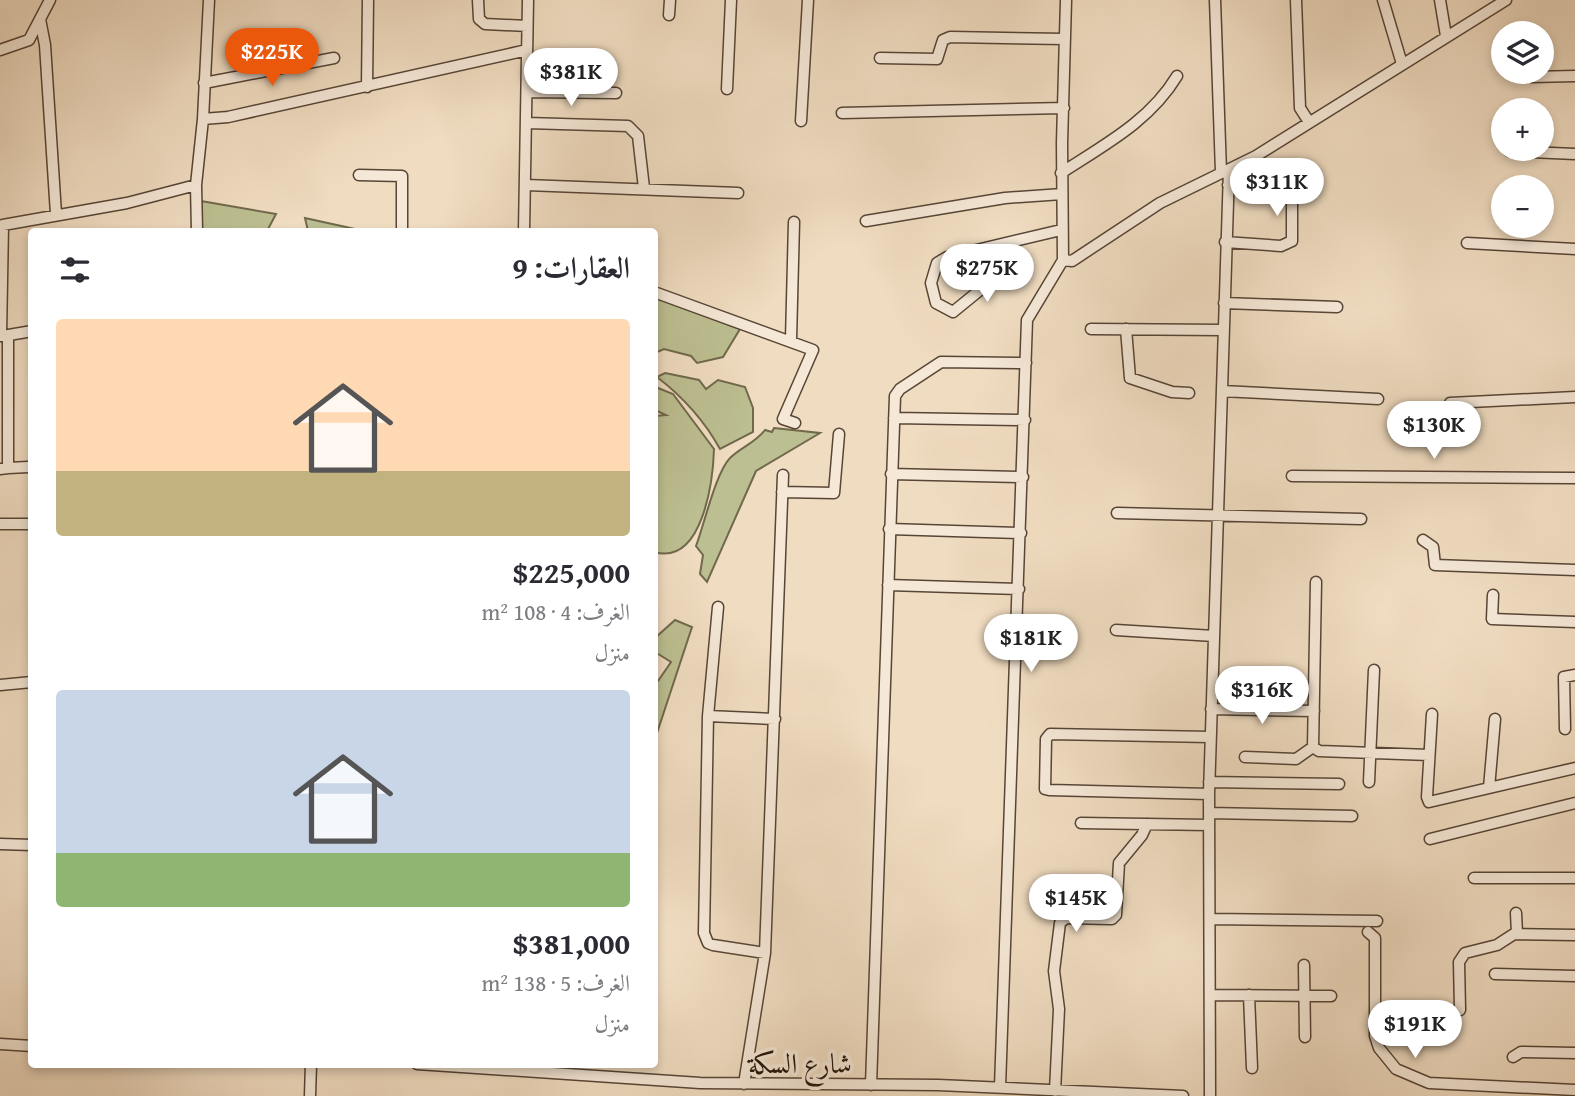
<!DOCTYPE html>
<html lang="ar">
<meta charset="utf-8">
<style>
:root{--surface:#fff;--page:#f2f2f3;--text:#2b2b33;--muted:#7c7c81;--accent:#ea580c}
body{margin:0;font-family:"Gentium Book Plus",Amiri,serif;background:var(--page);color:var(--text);direction:rtl;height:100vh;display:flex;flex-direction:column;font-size:26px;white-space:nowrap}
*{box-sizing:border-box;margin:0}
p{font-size:23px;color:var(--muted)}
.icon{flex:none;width:38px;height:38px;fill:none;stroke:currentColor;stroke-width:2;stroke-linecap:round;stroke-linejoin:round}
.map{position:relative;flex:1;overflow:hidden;direction:ltr}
.details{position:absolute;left:28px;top:228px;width:630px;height:840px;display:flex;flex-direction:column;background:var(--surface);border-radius:7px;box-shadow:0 4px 10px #0003;direction:rtl}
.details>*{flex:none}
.controls{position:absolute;left:1491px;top:21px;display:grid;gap:14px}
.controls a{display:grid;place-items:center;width:63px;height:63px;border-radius:50%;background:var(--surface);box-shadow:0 4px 10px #0003;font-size:35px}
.price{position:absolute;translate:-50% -60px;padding:0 16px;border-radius:24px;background:#fff;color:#222;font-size:23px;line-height:46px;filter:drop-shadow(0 2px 4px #0008)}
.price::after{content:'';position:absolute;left:50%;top:42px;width:21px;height:16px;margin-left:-10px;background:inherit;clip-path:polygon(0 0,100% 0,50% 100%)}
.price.on{background:var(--accent);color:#fff}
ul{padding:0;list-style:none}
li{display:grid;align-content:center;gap:14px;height:371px;padding:0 28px}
li span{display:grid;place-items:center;height:217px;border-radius:7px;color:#555}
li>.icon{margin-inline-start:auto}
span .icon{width:126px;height:126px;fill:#fffc;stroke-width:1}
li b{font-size:30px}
h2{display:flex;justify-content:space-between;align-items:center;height:84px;padding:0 28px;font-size:30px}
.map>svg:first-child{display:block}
</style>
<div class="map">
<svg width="1575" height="1096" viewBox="0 0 1575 1096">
<rect width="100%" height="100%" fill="#f0dcc1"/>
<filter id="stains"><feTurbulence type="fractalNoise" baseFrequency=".00286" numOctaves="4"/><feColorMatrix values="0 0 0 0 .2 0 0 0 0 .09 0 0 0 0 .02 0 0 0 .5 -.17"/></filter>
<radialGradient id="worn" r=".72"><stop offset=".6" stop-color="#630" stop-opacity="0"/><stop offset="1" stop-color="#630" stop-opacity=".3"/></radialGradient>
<path fill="#bcbf91" stroke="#70694c" stroke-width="2" d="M201 201 276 214 267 231H200Z
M305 218 364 231H308Z
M654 296 740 329 723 357 697 363 691 356 664 349 655 353Z
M665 373 699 380 706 389 718 380 745 387 753 408V432L720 449C704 420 683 397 657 377Z
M658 388 673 394 714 449C713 480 703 566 654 552L655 416 666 415 655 410V392Z
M774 428 820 433 756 471 707 582 700 574 703 555 696 546C704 525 716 472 730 458 741 447 755 443 765 430L772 432Z
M675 620 692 627 655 739V681H658L671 662 655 652V638Z"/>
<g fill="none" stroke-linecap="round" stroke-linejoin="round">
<g stroke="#574536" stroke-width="13">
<path id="minor" d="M478 0 479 19 485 24 527 26
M1215 0 1221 172
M1296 0 1300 108 1309 122
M1383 0 1402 64
M1440 0 1446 36
M669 15 670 0
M40 19 45 45 56 214
M0 50 29 40 50 0
M880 58 937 59 943 40 950 37 1065 39
M1531 77 1575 76
M204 83 334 58
M367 87 368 0
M727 89 731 0
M527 92 616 93
M842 113 1064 108
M203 119 228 117 527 50
M801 121 808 0
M527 123 628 126 638 136 644 188
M1509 151 1575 154
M1061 173C1104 145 1150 121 1177 76
M359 175 402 176V231
M526 185 738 193
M866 221 1005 198 1062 194
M197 231 196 185 203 119 209 0
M524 231 528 0
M1225 242 1281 246 1292 241V195L1228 185
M1467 243 1575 249
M986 249 980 290 953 312 936 303 931 283 937 263 947 257 1061 230
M1063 260 1072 261 1160 203 1256 156 1506 0
M654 292 813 350 783 419 795 423
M1224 303 1337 307
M1091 329 1223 330
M1126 329 1130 378 1172 392 1189 393
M1 336 3 225 127 203 196 185
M3 336 32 331
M791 340 794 222
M1222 391 1378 399
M1450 403 1575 397
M894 418 1025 420
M8 468 28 467
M0 469 8 468V335
M891 474 1023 477
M1292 476 1575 478
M782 492 834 493 839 434
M1117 513 1361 519
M0 524H32
M889 529 1021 533
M1423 540 1433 547 1435 565 1575 570
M1316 582 1313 747 1319 751 1429 755
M888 585 1019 589
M1493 595 1492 619 1575 622
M718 607 708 716 704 933 708 943 713 945 765 953
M1116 630 1214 636
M0 685 32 682
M1211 709 1314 711
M1432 714 1427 797 1429 802 1575 768
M708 716 775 719
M1565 729 1564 677 1575 675
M1245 757 1296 759 1313 747
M1209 782 1339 784
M1369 782 1374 670
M1489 788 1495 719
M1209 794 1049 790 1045 789 1046 739 1050 734 1210 737
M1209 813 1352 816
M1081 823 1209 825
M1430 839 1575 803
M0 844 32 845
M1474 878H1575
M1516 913 1517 934
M1211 919 1377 921
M1368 932 1375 938V1036L1379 1048 1396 1069 1429 1083 1575 1090
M1304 965 1305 1037
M1495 974 1575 976
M1210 995 1331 996
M1249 995 1252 1068
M1460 1010 1459 962 1465 953 1497 945 1514 934 1575 935
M0 1044 32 1046
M1513 1057 1521 1052 1575 1053
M417 1064 700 1083 938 1085 1183 1096
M744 1084 765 953 783 475
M871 1085 895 396 900 389 941 362 1026 363
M1000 1087 1027 320 1063 260 1062 143 1066 0
M1055 1091 1059 1009 1054 971 1060 923 1066 918 1112 919 1116 915 1119 863 1142 835 1147 824
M310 1096 311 1064
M1210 1096 1209 794 1229 171"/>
</g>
<use href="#minor" stroke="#f5e8d7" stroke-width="10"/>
</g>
<g text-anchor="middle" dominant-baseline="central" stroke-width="7" stroke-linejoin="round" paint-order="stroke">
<g font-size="28" fill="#241308" stroke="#f5e8d7">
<text x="800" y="1062">شارع السكة</text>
</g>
</g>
<rect width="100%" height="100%" filter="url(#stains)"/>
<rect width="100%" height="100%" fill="url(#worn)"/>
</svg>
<div class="controls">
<a><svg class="icon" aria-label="layers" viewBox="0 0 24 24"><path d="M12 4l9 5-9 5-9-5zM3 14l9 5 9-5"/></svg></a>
<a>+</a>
<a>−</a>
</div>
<b class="price on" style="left:272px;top:88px">$225K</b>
<b class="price" style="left:571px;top:108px">$381K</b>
<b class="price" style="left:1277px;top:218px">$311K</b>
<b class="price" style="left:987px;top:304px">$275K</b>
<b class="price" style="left:1434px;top:461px">$130K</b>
<b class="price" style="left:1031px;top:674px">$181K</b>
<b class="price" style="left:1262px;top:726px">$316K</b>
<b class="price" style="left:1076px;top:934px">$145K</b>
<b class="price" style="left:1415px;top:1060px">$191K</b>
<section class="details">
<h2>العقارات: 9<svg class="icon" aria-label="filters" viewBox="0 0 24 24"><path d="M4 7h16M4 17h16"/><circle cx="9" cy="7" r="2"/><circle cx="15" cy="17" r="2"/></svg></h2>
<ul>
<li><span style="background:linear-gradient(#ffd9b3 70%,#c2b280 0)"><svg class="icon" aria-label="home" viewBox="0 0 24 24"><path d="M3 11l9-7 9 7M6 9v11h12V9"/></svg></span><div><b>$225,000</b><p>الغرف: 4 · 108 m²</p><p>منزل</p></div></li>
<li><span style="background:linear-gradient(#c9d6e8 75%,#8fb573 0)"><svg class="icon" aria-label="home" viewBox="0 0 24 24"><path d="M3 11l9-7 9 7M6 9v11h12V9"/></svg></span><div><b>$381,000</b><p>الغرف: 5 · 138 m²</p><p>منزل</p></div></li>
</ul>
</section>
</div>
